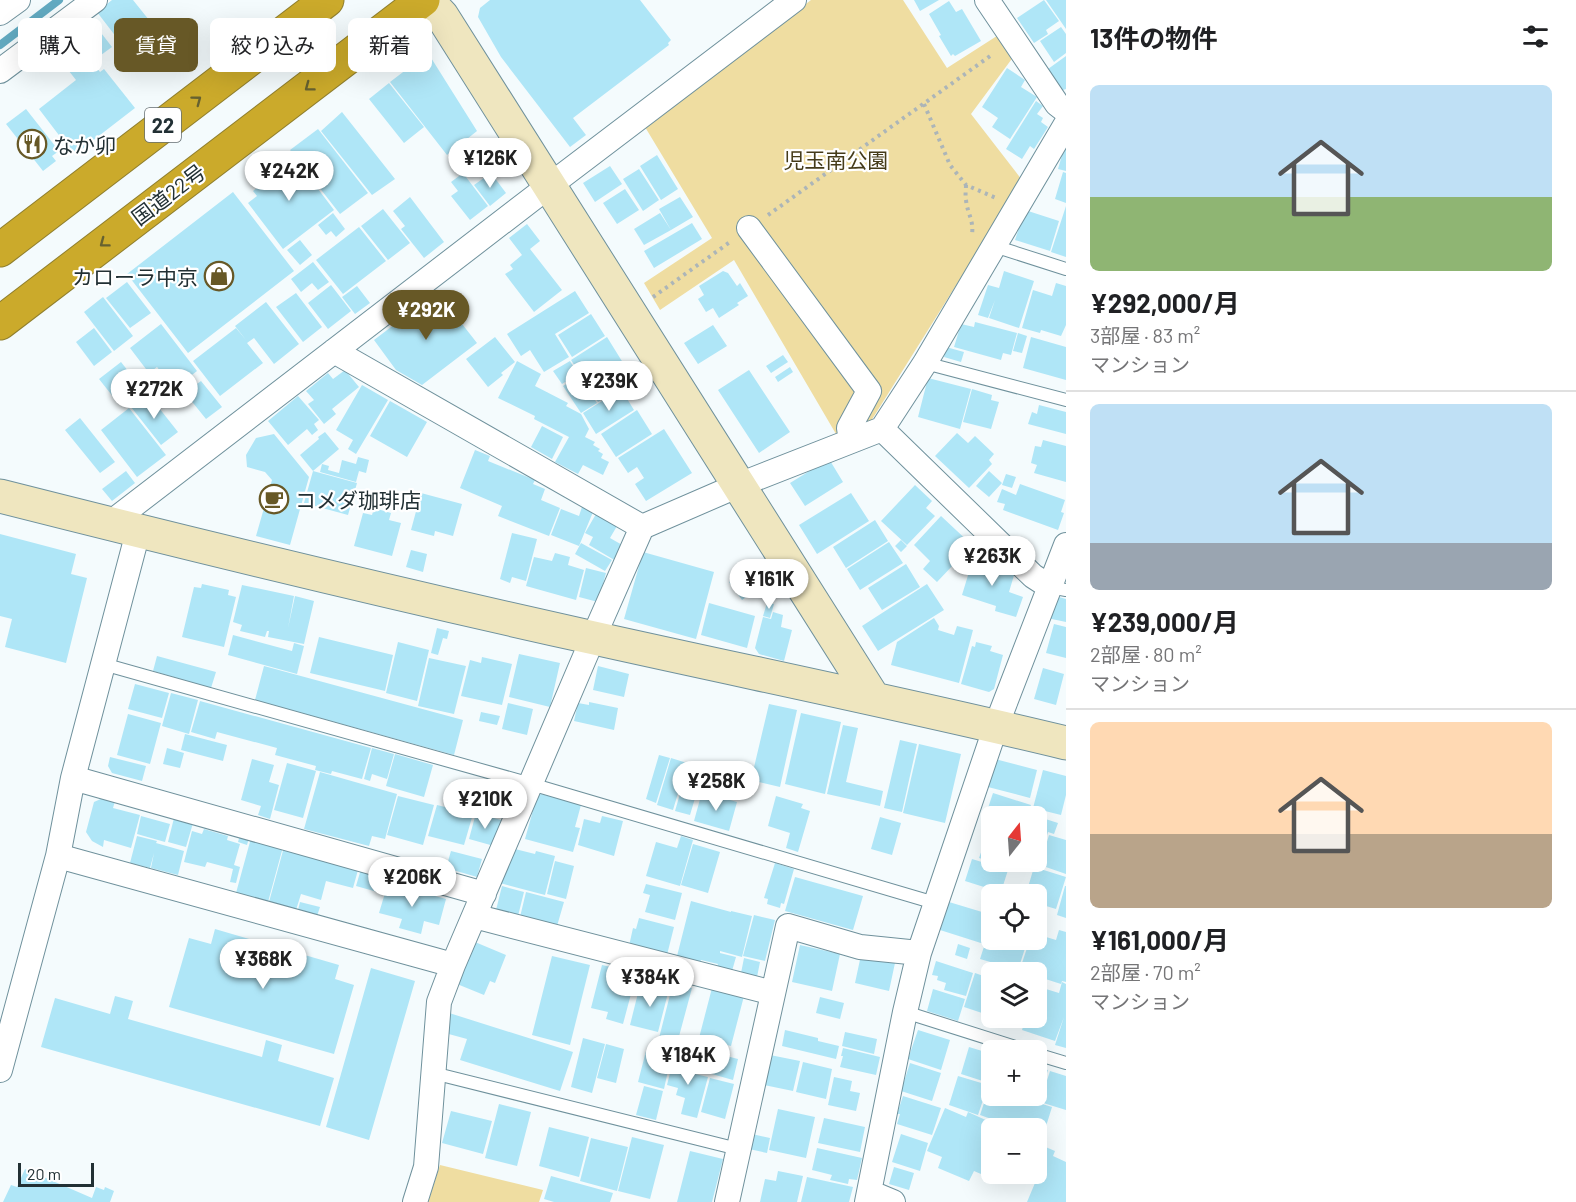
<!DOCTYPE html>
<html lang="ja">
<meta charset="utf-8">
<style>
:root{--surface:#fff;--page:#f2f2f2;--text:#202124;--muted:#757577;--line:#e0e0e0;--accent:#675826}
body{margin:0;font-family:Barlow,"Noto Sans JP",sans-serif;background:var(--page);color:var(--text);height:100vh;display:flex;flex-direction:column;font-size:22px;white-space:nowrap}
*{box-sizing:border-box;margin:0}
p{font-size:20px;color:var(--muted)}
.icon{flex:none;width:33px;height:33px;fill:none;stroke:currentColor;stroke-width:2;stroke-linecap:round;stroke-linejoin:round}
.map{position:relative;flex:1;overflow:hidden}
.details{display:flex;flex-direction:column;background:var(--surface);width:510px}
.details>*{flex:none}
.top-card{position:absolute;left:18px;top:18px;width:570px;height:54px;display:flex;gap:12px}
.needle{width:39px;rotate:17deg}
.controls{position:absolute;left:981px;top:806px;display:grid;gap:12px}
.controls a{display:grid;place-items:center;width:66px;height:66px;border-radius:9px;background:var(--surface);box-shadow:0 6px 24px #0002;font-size:30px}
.scale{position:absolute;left:18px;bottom:15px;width:76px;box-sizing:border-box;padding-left:6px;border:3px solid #223034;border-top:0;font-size:16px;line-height:21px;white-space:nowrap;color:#223034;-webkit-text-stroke:4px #fff;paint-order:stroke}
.price{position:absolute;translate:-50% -51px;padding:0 14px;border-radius:21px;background:#fff;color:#222;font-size:20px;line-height:39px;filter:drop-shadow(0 2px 3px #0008)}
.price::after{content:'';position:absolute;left:50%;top:36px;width:18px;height:14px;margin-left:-9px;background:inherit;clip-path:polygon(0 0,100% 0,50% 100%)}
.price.selected{background:var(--accent);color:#fff}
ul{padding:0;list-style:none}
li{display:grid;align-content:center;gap:12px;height:318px;padding:0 24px}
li+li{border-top:2px solid var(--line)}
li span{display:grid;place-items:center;height:186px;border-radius:9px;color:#555}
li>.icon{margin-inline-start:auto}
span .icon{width:108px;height:108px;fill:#fffc;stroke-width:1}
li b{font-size:26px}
h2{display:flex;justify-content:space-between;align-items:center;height:72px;padding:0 24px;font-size:26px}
.chip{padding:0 21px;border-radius:9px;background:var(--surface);box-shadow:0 6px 24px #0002;font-size:21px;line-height:54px}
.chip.selected{background:var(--accent);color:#fff}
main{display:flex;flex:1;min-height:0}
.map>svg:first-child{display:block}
</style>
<main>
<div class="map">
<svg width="1066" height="1202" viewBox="0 0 1066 1202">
<rect width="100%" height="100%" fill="#f4fbfd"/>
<path fill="#efdda1" d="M811 0H903L947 68 1000 34 1014 56 971 114 1022 180 871 421 836 434 734 260 660 310 644 283 712 238 645 127Z
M440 1165 543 1190 539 1202H428Z"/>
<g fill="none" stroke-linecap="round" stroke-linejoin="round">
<path stroke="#62aac1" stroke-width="8" d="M0 45 59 0"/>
</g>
<path fill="#afe6f7" d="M112 0H133L149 20 120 42 97 12Z
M490 0H640L671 40 668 43 669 45 573 118 586 135 570 147 501 57 478 17 480 8Z
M914 0H939L920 11Z
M1044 0 1059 21 1046 30 1048 34 1034 43 1017 18Z
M1046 0H1066V29Z
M949 1 956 12 962 9 981 41 955 56 953 54 951 56 939 36 941 35 929 14Z
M88 16 112 47 101 55 77 24Z
M1061 27 1066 34V53L1054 62 1040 41Z
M84 52 100 72 104 69 135 108 78 152 71 151 39 109 76 80 65 66Z
M428 53 477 131 447 155 390 82Z
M1066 56V89L1063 90 1048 69Z
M1007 68 1025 80 1021 87 1037 97 1010 139 992 127 998 118 982 107Z
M389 83 424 127 404 143 369 99Z
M1036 101 1043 106 1037 114 1043 118 1041 122 1048 127 1034 149 1030 146 1022 159 1006 149Z
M26 109 59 151 52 156 56 161 43 171 6 124Z
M342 112 395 179 372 195 321 131Z
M318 129 368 193 340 214 290 150Z
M1065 145H1066V171L1058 169Z
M290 152 334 210 283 249 248 203 257 196 253 191 278 171 273 164Z
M657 155 678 189 661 200 640 166Z
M610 166 622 184 595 202 583 183Z
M639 169 659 200 643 211 623 179Z
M1063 172 1066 173V203L1055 199Z
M463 173 488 206 470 220 451 196 458 191 451 182Z
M491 173 506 193 490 206 474 185Z
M625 189 639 210 617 224 603 203Z
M233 192 294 271 188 353 127 274Z
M410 197 444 242 424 258 401 229 405 226 393 211Z
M680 197 693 217 671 230 659 209Z
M1066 206V257L1051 252Z
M383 209 410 243 388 260 361 226Z
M1025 210 1059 221 1050 251 1015 240Z
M333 213 345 229 336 237 331 231 326 235 318 225Z
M660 213 671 230 644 245 634 229Z
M692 223 702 239 654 268 644 251Z
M527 224 540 241 530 249 562 290 534 312 505 274 513 269 510 265 522 255 509 238Z
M359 227 386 261 343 294 316 260Z
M300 240 312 255 300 265 287 250Z
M313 262 329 282 318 290 312 283 301 292 291 279Z
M723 271 728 273 737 286 740 283 748 296 737 303 739 305 719 318 713 308 706 312 698 299 704 295 699 286Z
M1004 271 1034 281 1019 328 989 318 995 300 988 318 978 315 988 285 999 288Z
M127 282 151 313 130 328 106 298Z
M1056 283 1066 286V325L1061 336 1041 330 1040 333 1022 328 1033 290 1052 296Z
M331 285 351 311 328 329 308 303Z
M357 286 370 303 355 314 342 297Z
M575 291 589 313 555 334 569 357 544 372 530 350 521 356 507 334Z
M437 292 477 343 422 385 396 370 374 340Z
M296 293 322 327 303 342 276 307Z
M103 297 133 336 114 351 84 312Z
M266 302 299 344 274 364 254 338 247 343 263 363 220 396 193 361 236 328 246 340 235 326Z
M591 314 605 336 572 357 558 335Z
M975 322 1017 333 1011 355 1003 353 1001 360 954 347 961 324 974 327Z
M161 324 197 371 174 389 157 367 149 373 130 348Z
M713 325 727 346 698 364 684 343Z
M94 328 112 352 94 366 76 342Z
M1018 333 1027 336 1022 353 1013 351Z
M495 337 515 362 501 373 503 375 488 387 466 359Z
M607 337 633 379 598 402 571 360Z
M1031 337 1066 347V380L1023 368Z
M946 347 964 352 961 362 944 357Z
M783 355 788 362 771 373 766 366Z
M517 361 541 374 535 386 568 403 566 406 581 414 589 429 585 437 595 442 593 445 600 449 598 451 603 454 601 458 609 462 603 475 583 465 578 474 555 462 569 437 534 419 535 416 498 398Z
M570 361 578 374 562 384 553 371Z
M121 362 140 386 118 403 99 379Z
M790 367 793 372 778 382 775 377Z
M345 370 359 387 332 409 336 414 324 424 308 404 314 400 306 391 328 373 333 379Z
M749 370 790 432 759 453 718 390Z
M579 376 597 403 581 413 563 386Z
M928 378 971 389 960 429 918 417Z
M201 381 222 407 206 419 185 393Z
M362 385 388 400 356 454 348 449 353 440 336 430Z
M621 389 634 410 596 434 583 413Z
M972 389 992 395 991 400 999 402 991 429 963 422Z
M148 394 178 432 161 445 131 407Z
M298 396 319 420 314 424 318 430 312 435 307 429 288 445 268 421Z
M390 401 427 422 407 457 370 436Z
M1039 405 1066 412V434L1028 424 1032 412 1037 414Z
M129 408 166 455 137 477 101 430Z
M637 410 652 434 616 457 601 434Z
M80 418 115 462 100 473 65 430Z
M542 426 563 437 552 459 531 447Z
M664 429 692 473 646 501 635 484 644 478 637 467 628 473 618 458Z
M325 432 339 449 313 471 300 455 319 439 318 437Z
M957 433 968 443 975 436 994 454 989 460 992 464 969 488 935 456Z
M274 434 309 477 290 545 256 536 272 480 265 472 247 467 246 455 256 438Z
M1043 440 1066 446V482L1034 473 1037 465 1031 463 1035 446 1041 447Z
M475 450 490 456 488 461 535 480 533 484 545 489 541 500 560 508 549 536 498 516 502 506 460 488Z
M358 457 369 460 366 473 359 471 356 482 320 472 322 464 329 466 328 470 339 473 342 460 356 464Z
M829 459 843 482 805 506 790 483Z
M126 471 135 483 112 501 102 489Z
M313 471 357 483 348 515 304 503Z
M989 471 1002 483 989 497 976 486Z
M1006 474 1016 477 1012 488 1002 485Z
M1020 484 1065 500 1061 512 1064 513 1058 530 1003 510 1005 504 997 502 1002 489 1016 495Z
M915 485 932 501 926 508 935 516 907 545 881 521Z
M421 493 462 504 453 536 435 531 434 536 411 530Z
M851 493 869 521 817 554 799 525Z
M582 507 593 512 579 546 551 535 561 509 579 516Z
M374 508 391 513 389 520 401 523 392 556 354 546 363 513 372 515Z
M596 514 617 526 610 538 624 546 616 561 589 545 593 537 585 533Z
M941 516 972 545 937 582 923 569 930 561 914 545Z
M875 520 888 541 846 568 833 547Z
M512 533 537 539 526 581 512 577 510 583 500 579Z
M0 534 76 554 71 574 87 578 66 663 5 647 12 619 0 616Z
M901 540 907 546 901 552 895 546Z
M889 542 903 563 860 590 847 569Z
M581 543 612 560 605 571 575 554Z
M411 550 427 554 423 572 406 567Z
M643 552 714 572 696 639 624 619Z
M555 553 570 557 568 565 584 570 576 600 526 586 534 557 552 561Z
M973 559 1015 572 1009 592 1023 597 1016 617 995 611 996 606 962 595Z
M906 564 920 587 882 610 868 588Z
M751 567 764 585 742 600 729 582Z
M586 568 606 573 598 602 579 597Z
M202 584 229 590 228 595 236 597 224 647 182 637 194 587 201 588Z
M927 584 944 610 878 651 862 626Z
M242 585 294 596 288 628 295 596 314 601 304 644 268 637 269 631H267L265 637 240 631 242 625 233 622Z
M1059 597 1066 599V622L1047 618 1053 602Z
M709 603 755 616 747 648 701 635Z
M767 603 774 604 770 618 763 616Z
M773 612 783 615 781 627 792 630 784 661 759 654 755 648 763 617 771 619Z
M934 618 939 626 938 630 954 635 957 626 973 630 959 683 891 665 897 642Z
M1054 624 1066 627V658L1046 653Z
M437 628 449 631 447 639 443 638 438 655 431 653Z
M233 635 292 651 294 643 304 646 297 674 228 655Z
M319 637 393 655 385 691 310 673Z
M398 642 429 650 417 701 386 693Z
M976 642 992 646 990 651 1003 655 994 689 989 692 961 684 972 646 975 647Z
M519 654 560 663 550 707 509 697Z
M157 656 216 672 211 688 153 671Z
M482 657 512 664 502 705 461 696 470 660 481 663Z
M429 658 466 666 454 714 418 706Z
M264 666 463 720 454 755 255 700Z
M598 666 629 674 624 697 593 690Z
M1043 668 1064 674 1056 705 1034 699Z
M135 684 169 693 162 718 128 709Z
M171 693 198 700 189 734 162 726Z
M200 701 371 748 362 779 332 771 331 774 315 770 316 766 275 755 277 748 217 732 215 739 191 732Z
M589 702 618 708 614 730 574 721 578 703 589 705Z
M508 703 533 709 527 735 502 729Z
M769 704 797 710 780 787 751 780Z
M481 712 500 716 497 725 479 721Z
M801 713 841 722 825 794 785 784Z
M128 714 161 723 150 764 117 755Z
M843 725 858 728 846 782 883 791 880 806 827 794Z
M185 734 227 745 223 761 181 750Z
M900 740 917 744 902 812 884 808Z
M919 744 961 754 945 823 903 813Z
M167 748 184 753 180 768 163 764Z
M372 748 394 754 387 779 372 774 370 781 364 779Z
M395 754 433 765 424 797 386 786Z
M659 755 670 758 656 803 646 799Z
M110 757 146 766 142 781 112 773 108 766Z
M671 758 687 763 673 810 657 805Z
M252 759 274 765 269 782 279 785 270 819 258 815 261 806 241 800Z
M995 759 1037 770 1030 798 988 787Z
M287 763 316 771 303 818 274 810Z
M689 763 704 768 690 815 675 811Z
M1043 770 1066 776V795L1061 815 1033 808Z
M320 772 397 794 385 839 372 836 369 846 304 829Z
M702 792 737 802 729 831 694 821Z
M993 793 1031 805 1027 816H992V822L984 820Z
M541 794 581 805 575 827 580 828 573 852 525 839 537 796Z
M398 796 434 805 423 845 387 835Z
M776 796 803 804 801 808 810 811 798 852 786 848 790 833 768 826Z
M103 798 115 801 113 808 140 815 131 848 104 840 103 847 92 841 86 832 94 802Z
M437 805 473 814 464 845 428 836Z
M476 813 501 820 494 846 469 839Z
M141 816 170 824 165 842 137 834Z
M602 816 623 821 614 856 578 845 584 819 600 823Z
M1036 816 1058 823 1054 834 1048 832 1044 846 1036 844Z
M880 817 901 823 892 855 871 849Z
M174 818 193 823 186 847 168 842Z
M986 828 992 830V845L982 842Z
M204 829 228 836 227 840 240 844 234 865 240 867 236 883 230 882 233 869 207 862 205 867 184 862 192 831 202 834Z
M240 835 249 838 247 845 238 842Z
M1049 835 1066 840V874L1040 865Z
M137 836 157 841 156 843 184 851 178 875 151 868 154 853 150 868 130 863Z
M681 836 693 840 680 886 646 876 656 842 677 848Z
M251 838 283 847 268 902 236 893Z
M693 844 720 852 708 893 681 885Z
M984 844 992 846V861H1010L1008 867 979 858Z
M1036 846 1043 848 1040 859 1036 857Z
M284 847 358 870 353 888 326 881 321 900 301 894 296 910 269 902Z
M515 849 535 854 536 851 555 856 545 895 500 883Z
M451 851 482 859 477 877 446 868Z
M972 859 1008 870 1001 892 994 890 992 894 982 891 984 887 965 881Z
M555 861 574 866 566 899 547 894Z
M775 863 794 869 784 904 781 903 780 908 767 904 768 899 764 898Z
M1034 867 1066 877 1056 909 1036 903V894H1026Z
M361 869 385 876 381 893 356 886Z
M795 877 863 896 853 930 785 911Z
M388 883 446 899 439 925 424 921 421 934 399 928 402 919 379 913Z
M646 884 682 893 675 920 645 912 650 895 643 893Z
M502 886 524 892 518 916 496 910Z
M1065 886H1066V918L1057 915Z
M526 892 564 902 557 926 520 917Z
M691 901 731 912V911L752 916 742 957 720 951V953L736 957 732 971 717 967 718 964 701 960 700 962 677 956Z
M300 902 320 907 317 916 298 910Z
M949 902 992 915 984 944 940 930Z
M754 915 775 920 765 961 743 956Z
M639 918 674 927 667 955 629 946 633 928 636 929Z
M991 925 992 939H1028L1018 970 980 959Z
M215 929 339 965 335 979 354 985 334 1054 169 1007 189 938 211 944Z
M1059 930 1066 932V982L1062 981 1061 984 1036 976V972H1019L1030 939H1036V934L1056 940Z
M475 942 506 955 495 983 490 981 484 995 457 984Z
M958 944 970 948 967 959 955 955Z
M800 945 840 954 832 991 792 982Z
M861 955 895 963 889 991 855 983Z
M552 956 590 965 570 1045 532 1035Z
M744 958 760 962 757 977 741 973Z
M936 961 973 973 966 996 944 990 946 983 937 980 938 976 932 975Z
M602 965 620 969 618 975 635 979 623 1024 606 1019 608 1012 591 1008Z
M371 968 415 981 369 1140 326 1127Z
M975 973 992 979V1003L988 1015 964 1007Z
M1062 982 1066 984V1048L1055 1045 1064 1017 1055 1041 1022 1030 1026 1017H1036V986L1059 993Z
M673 983 692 988 674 1055 656 1050Z
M646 984 669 989 658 1032 630 1025 639 989 645 991Z
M712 988 744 996 731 1046 699 1038Z
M933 989 965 999 958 1021 927 1011Z
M115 996 133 1001 128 1019 262 1057 266 1040 282 1045 278 1061 334 1078 320 1126 41 1047 55 998 110 1014Z
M820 997 844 1003 840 1019 816 1013Z
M446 1012 573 1052 560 1091 460 1060 467 1039 445 1033Z
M785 1030 818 1038V1041L839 1046 836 1059 782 1046Z
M918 1030 950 1040 941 1070 908 1059Z
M845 1032 877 1039 874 1054 842 1046Z
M583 1038 605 1044 592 1093 571 1087Z
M606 1044 624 1049 616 1083 597 1078Z
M969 1047 992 1054V1084L961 1074Z
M843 1048 880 1057 876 1075 840 1067 843 1056H841Z
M699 1049 738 1059 733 1080 694 1069Z
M646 1051 671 1057 664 1089 638 1082Z
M770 1055 800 1061 793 1091 764 1085Z
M674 1057 694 1062 691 1073 708 1077 697 1118 681 1114 685 1098 676 1095 678 1088 667 1085Z
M803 1062 832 1069 826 1099 796 1092Z
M910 1063 941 1073 932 1101 901 1091Z
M1036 1067 1048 1070 1038 1100 1025 1095H1036Z
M1050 1071 1066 1076V1110L1040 1102Z
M958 1076 988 1085 978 1115 949 1105Z
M834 1077 852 1081 850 1091 860 1093 856 1111 828 1105Z
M710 1078 734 1084 725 1119 701 1112Z
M990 1085 992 1086V1095H1014L1052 1107 1043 1136 1036 1134V1128H1017L980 1115Z
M644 1086 663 1091 656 1120 636 1115Z
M903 1096 941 1108 932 1135 897 1124 900 1114H897Z
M499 1104 531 1112 517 1166 485 1158Z
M945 1108 966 1117 968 1112 990 1122 988 1126 992 1127V1170L988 1177 974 1171 969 1181 938 1168 942 1157 927 1151Z
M778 1109 815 1117 806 1158 769 1150Z
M451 1111 492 1121 483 1154 442 1143Z
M824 1118 865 1127 860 1152 818 1143Z
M549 1127 589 1137 579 1177 539 1166Z
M752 1134 770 1138 767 1153 749 1149Z
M901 1134 928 1143 920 1171 892 1162Z
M632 1137 664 1145 650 1199 618 1191Z
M591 1138 628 1147 617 1191 580 1181Z
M1036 1143 1055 1151 1053 1156 1066 1162V1202H1027L1040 1171 1036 1170Z
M817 1148 862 1158 857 1180 849 1179 848 1184 830 1180 832 1175 812 1170Z
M690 1151 723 1159 712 1202H677Z
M894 1167 914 1173 909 1190 889 1184Z
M25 1169 92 1198 96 1187 104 1190 105 1187 114 1191 110 1202H3L11 1185 17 1187Z
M778 1171 803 1176 797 1202H760L765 1179 776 1181Z
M551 1176 613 1193 610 1202H554L544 1199Z
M807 1177 853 1187 849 1202H801Z"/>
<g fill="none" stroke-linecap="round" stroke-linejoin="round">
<g stroke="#6f919c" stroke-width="14">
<path id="lane" d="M994 246 1066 269
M925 363 1066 400
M1050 587 1066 590
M103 664 531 784 935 903
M905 1012 1025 1050
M1036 1054 1066 1063
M433 1073 738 1149"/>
</g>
<g stroke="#6f919c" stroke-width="26">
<path id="street" d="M987 0 1057 104 1066 111
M0 13 18 0
M0 71 95 0
M749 228 869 391 849 428 851 441
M334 351 642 527
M882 429 1033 576 1050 587
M109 524 549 186 794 0
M73 778 484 894
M58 856 453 965
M474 916 773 993
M0 1070 58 856 73 778 138 532
M869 1192 893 1202
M415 1202 426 1167 439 1002 453 965 593 638 642 527 739 485 882 429 925 363 1066 124
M727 1202 788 926 860 947 919 953
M867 1202 905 1012 919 953 996 726 1066 545"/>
</g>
<g stroke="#6f919c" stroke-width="35">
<path id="secondary" d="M427 0 442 16 874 699
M0 496C197 546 395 594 594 638 751 673 909 705 1066 743"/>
</g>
<g stroke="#907f2e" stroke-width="35">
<path id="highway" d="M0 250 327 0
M0 323 423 0"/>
</g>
<path stroke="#acb5b8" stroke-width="4" stroke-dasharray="3 4.5" stroke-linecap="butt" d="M924 104 950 165 966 185 996 198
M966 185C966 190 965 195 966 200 967 212 974 221 972 234
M768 215 993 54
M653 297 730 242"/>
<use href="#lane" stroke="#fff" stroke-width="12"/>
<use href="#street" stroke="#fff" stroke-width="24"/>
<use href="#secondary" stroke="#efe6bf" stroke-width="33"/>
<use href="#highway" stroke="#cbaa2b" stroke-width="33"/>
</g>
<defs><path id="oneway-chevron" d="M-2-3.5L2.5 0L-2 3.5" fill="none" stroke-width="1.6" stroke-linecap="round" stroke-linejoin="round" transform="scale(1.5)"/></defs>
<g stroke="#666130">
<use href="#oneway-chevron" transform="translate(309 87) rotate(143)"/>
<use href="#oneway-chevron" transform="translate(197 100) rotate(-37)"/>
<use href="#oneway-chevron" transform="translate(104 243) rotate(143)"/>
</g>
<defs>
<g id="restaurant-ring" transform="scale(1.5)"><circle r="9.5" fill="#fff" stroke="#675826" stroke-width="1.5"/><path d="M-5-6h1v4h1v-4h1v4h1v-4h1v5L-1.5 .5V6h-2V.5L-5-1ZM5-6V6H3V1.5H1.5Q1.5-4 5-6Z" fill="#675826"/></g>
<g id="shop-ring" transform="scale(1.5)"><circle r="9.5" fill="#fff" stroke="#675826" stroke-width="1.5"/><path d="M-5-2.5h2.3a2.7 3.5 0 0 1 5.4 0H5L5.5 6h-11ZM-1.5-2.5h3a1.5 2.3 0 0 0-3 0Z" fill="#675826"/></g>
<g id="cafe-ring" transform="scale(1.5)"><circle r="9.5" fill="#fff" stroke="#675826" stroke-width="1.5"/><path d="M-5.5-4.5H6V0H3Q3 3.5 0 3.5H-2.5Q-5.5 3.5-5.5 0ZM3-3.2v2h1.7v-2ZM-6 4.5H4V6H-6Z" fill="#675826"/></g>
</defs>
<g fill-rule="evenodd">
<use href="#restaurant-ring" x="32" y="144"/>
<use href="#shop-ring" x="219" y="276"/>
<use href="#cafe-ring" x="274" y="499"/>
</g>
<g text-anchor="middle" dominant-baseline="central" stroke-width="4.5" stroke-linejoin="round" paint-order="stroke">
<rect fill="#fff" stroke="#646e71" stroke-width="1.5" x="145" y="108" width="36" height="34" rx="4.5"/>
<g font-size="20" font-weight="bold" fill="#223034">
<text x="163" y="125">22</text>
</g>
<g font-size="21" fill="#223034" stroke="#fff" text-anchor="start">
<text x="53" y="144">なか卯</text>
<text x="198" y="276" text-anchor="end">カローラ中京</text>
<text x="295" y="499">コメダ珈琲店</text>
</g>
<g font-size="21" fill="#453b19" stroke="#fff">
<text x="836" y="159">児玉南公園</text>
</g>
<g font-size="21" fill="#223034" stroke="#fff">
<text transform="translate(168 194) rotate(-37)">国道22号</text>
</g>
</g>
</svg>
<div class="controls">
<a><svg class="needle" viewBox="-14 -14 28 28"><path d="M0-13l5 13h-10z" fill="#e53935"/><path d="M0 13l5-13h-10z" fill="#757577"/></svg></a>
<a><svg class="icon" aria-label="locate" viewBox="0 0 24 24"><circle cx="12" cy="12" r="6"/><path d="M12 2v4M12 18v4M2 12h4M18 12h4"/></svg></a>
<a><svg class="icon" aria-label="layers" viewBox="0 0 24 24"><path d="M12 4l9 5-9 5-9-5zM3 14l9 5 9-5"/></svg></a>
<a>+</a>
<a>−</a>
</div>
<div class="scale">20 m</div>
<b class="price" style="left:490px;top:189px">¥126K</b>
<b class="price" style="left:289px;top:202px">¥242K</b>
<b class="price selected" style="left:426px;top:341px">¥292K</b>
<b class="price" style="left:609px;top:412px">¥239K</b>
<b class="price" style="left:154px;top:420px">¥272K</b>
<b class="price" style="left:992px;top:587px">¥263K</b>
<b class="price" style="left:769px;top:610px">¥161K</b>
<b class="price" style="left:716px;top:812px">¥258K</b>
<b class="price" style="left:485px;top:830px">¥210K</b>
<b class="price" style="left:412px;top:908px">¥206K</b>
<b class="price" style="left:263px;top:990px">¥368K</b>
<b class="price" style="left:650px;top:1008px">¥384K</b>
<b class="price" style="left:688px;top:1086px">¥184K</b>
<div class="top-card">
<a class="chip">購入</a>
<a class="chip selected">賃貸</a>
<a class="chip">絞り込み</a>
<a class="chip">新着</a>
</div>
</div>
<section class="details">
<h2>13件の物件<svg class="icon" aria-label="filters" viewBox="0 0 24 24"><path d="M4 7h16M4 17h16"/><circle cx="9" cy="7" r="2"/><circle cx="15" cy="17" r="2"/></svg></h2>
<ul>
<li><span style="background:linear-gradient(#bfe0f5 60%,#8fb573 0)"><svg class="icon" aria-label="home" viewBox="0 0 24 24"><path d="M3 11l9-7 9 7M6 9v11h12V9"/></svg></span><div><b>¥292,000/月</b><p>3部屋 · 83 m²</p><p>マンション</p></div></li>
<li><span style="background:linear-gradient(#bfe0f5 75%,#9aa5b1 0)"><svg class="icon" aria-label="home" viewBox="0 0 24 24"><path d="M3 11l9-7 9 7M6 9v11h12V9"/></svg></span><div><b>¥239,000/月</b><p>2部屋 · 80 m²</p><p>マンション</p></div></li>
<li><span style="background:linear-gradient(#ffd9b3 60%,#b9a48a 0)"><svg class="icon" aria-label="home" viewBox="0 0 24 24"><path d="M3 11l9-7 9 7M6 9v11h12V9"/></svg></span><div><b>¥161,000/月</b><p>2部屋 · 70 m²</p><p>マンション</p></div></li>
</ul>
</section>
</main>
